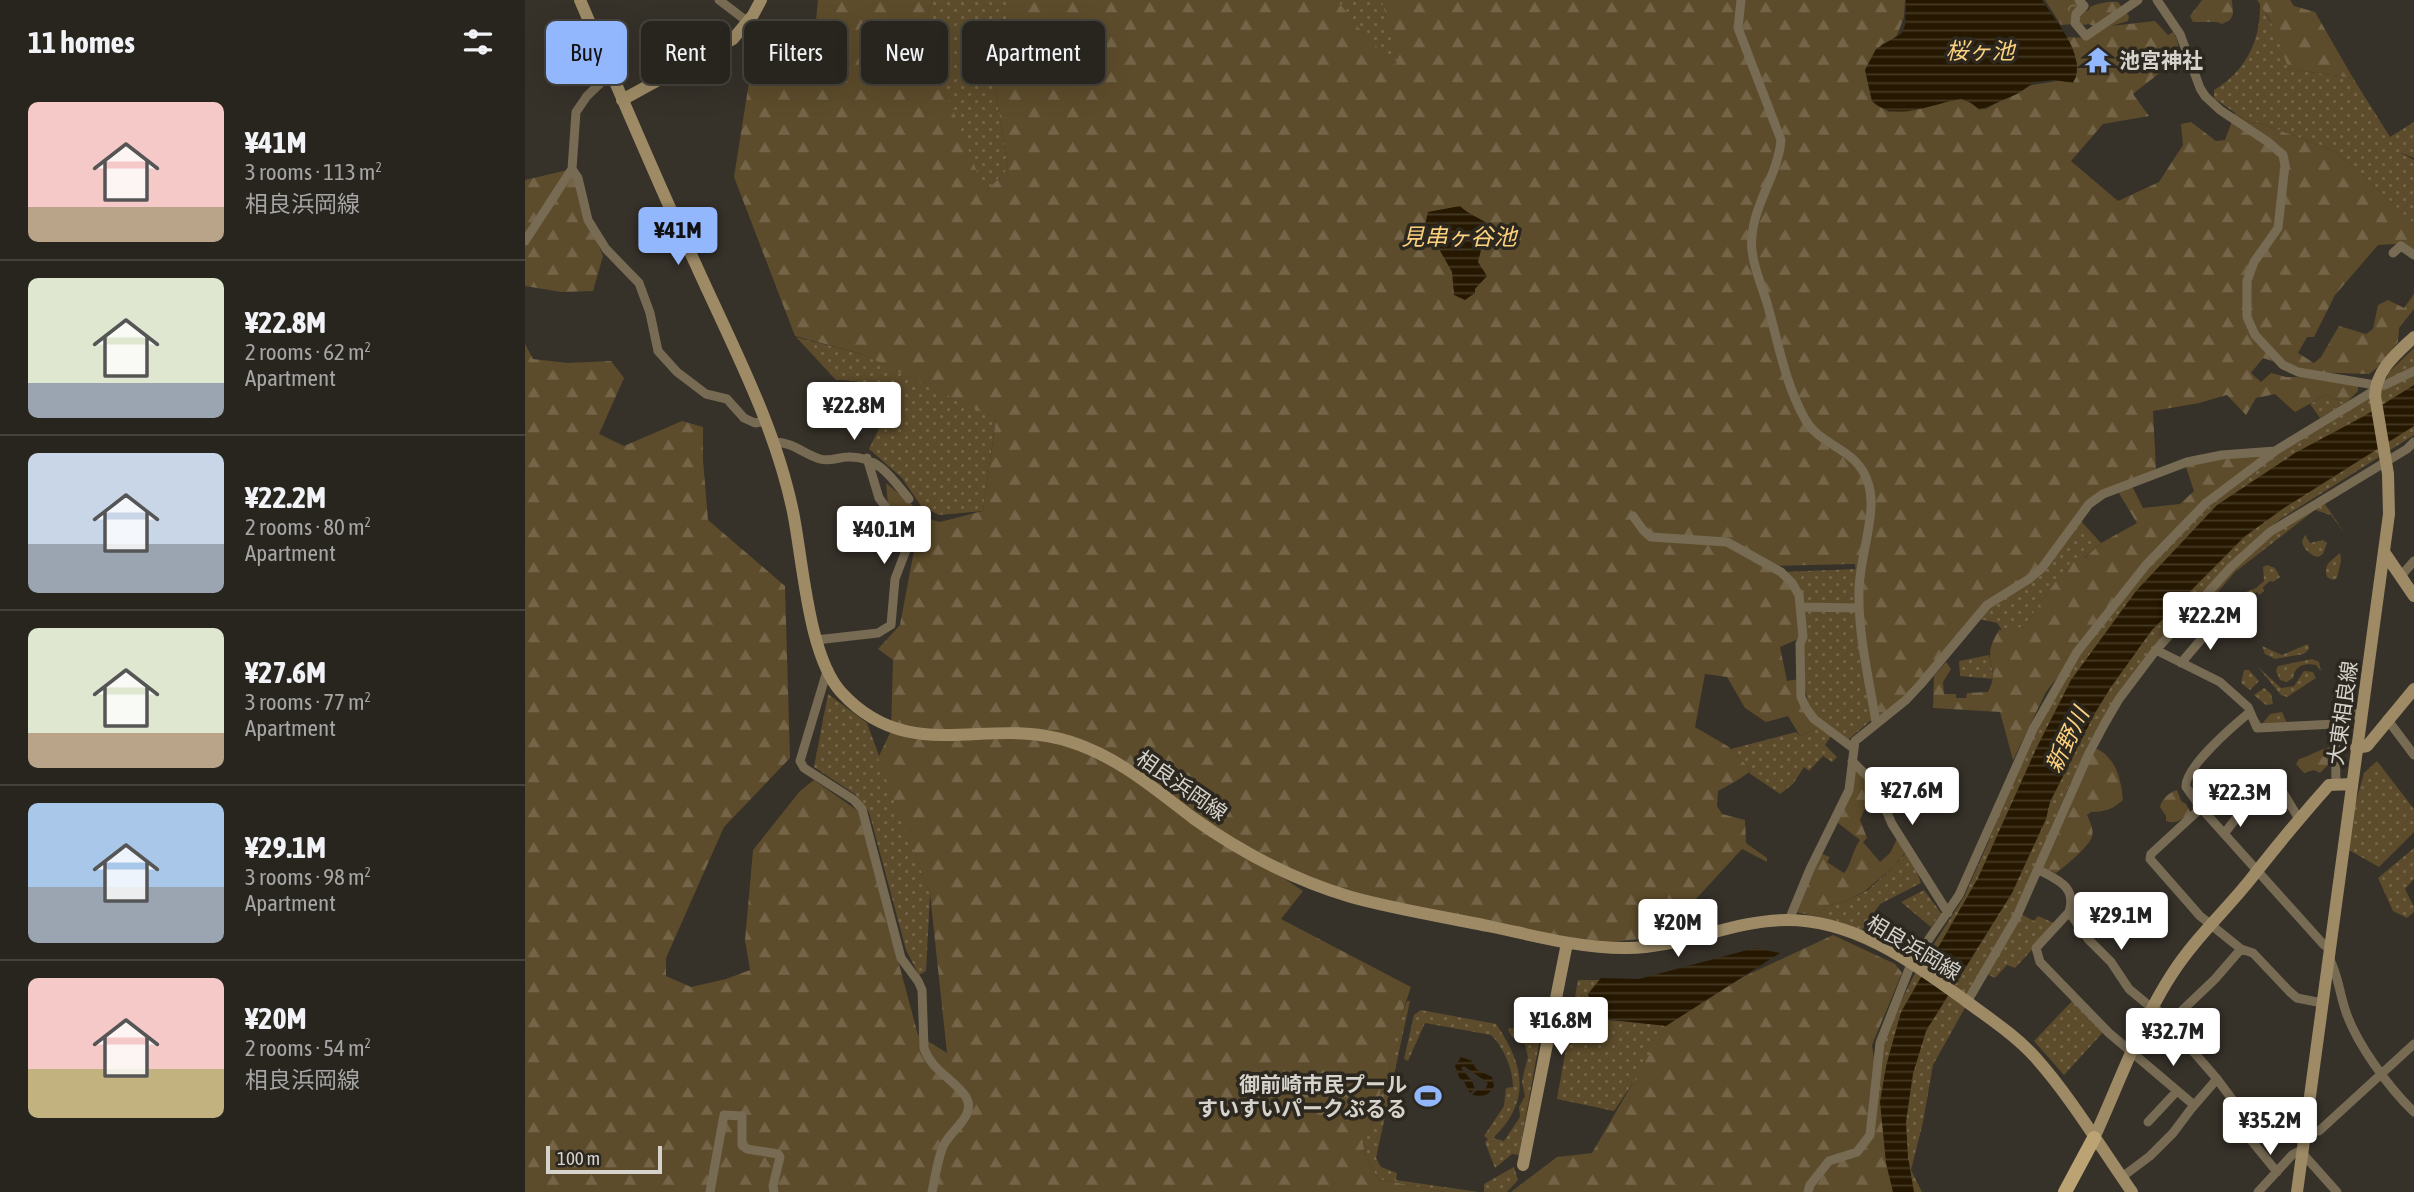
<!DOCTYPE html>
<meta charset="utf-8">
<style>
:root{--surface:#28251f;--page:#34312c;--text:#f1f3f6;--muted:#a5a5a4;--line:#44423d;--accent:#93b7fd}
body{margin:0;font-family:"Asap Condensed","Noto Sans JP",sans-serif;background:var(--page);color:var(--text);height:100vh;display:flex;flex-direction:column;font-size:26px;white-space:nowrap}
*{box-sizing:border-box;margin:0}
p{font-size:23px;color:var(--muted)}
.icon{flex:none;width:38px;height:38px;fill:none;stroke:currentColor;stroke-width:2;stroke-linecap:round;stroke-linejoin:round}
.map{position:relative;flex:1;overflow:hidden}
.details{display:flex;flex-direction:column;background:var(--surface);width:525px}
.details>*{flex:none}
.banner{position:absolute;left:21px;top:21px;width:665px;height:63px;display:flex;gap:14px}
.scale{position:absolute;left:21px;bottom:18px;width:116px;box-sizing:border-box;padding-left:7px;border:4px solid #d6d3cd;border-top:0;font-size:19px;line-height:24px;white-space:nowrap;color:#d6d3cd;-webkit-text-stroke:5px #2c281f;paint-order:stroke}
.price{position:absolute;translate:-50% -60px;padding:0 16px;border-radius:7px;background:#fff;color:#222;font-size:23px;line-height:46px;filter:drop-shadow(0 2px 4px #0008)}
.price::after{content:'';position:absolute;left:50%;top:42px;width:21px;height:16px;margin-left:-10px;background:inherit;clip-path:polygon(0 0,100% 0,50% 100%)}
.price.on{background:var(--accent);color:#111}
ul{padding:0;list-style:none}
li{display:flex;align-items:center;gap:21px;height:175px;padding:0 28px}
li+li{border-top:2px solid var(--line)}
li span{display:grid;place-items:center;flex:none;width:196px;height:140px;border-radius:10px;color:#555}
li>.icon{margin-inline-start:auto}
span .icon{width:84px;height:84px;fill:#fffc;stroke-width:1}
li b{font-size:30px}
h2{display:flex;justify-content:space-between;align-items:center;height:84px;padding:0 28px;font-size:30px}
.chip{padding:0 24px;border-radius:10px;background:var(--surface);box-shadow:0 7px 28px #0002,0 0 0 2px var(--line);font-size:24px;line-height:63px}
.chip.on{background:var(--accent);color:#111}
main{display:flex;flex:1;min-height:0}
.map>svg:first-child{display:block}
</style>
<main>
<section class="details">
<h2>11 homes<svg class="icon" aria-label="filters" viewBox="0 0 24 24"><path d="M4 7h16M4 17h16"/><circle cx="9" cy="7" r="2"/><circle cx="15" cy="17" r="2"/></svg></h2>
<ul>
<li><span style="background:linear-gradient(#f6c9c9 75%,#b9a48a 0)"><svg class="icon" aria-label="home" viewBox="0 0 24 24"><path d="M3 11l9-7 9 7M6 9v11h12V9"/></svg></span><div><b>¥41M</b><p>3 rooms · 113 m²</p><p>相良浜岡線</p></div></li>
<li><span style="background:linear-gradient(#dfe7d0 75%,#9aa5b1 0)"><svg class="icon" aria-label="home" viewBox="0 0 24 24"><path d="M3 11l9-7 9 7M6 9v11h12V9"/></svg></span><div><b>¥22.8M</b><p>2 rooms · 62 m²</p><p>Apartment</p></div></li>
<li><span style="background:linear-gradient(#c9d6e8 65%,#9aa5b1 0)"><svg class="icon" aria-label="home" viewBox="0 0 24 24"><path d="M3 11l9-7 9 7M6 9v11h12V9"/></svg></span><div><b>¥22.2M</b><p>2 rooms · 80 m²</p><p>Apartment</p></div></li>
<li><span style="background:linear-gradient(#dfe7d0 75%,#b9a48a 0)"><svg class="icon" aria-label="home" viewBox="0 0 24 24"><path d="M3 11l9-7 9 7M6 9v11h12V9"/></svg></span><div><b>¥27.6M</b><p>3 rooms · 77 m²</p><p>Apartment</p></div></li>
<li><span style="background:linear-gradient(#a9c7e8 60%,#9aa5b1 0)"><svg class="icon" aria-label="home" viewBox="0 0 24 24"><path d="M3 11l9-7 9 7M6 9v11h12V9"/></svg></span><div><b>¥29.1M</b><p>3 rooms · 98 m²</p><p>Apartment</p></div></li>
<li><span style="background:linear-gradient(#f6c9c9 65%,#c2b280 0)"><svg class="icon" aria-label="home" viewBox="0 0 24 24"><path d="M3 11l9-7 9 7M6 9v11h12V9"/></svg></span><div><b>¥20M</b><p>2 rooms · 54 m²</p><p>相良浜岡線</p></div></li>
</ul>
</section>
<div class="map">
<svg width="1889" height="1192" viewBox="0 0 1889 1192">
<defs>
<pattern id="grass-dots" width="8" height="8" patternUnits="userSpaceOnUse" patternTransform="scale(1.75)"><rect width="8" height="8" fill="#5d4c2b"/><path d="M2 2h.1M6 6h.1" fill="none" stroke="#746549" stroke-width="1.8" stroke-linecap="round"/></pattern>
<pattern id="forest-firs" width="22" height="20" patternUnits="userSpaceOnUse" patternTransform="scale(1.75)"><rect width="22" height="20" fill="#5d4c2b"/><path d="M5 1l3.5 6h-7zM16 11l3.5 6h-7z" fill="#746549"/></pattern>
<pattern id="park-crowns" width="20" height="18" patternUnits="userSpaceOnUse" patternTransform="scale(1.75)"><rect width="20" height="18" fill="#5d4c2b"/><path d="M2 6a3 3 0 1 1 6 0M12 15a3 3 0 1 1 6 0" fill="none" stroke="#746549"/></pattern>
<pattern id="water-rules" width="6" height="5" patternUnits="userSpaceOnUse" patternTransform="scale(1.75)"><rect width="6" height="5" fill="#261800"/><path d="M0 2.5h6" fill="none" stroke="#453924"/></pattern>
</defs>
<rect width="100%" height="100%" fill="#363129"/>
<path fill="url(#grass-dots)" d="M407 0H484V25L467 68 483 169 459 193 398 34Z
M812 0H857L873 66 844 42Z
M1735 3 1752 34 1764 69 1828 78 1865 137 1889 122V158L1874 152 1889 160V224L1836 173 1809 151 1733 122 1726 124 1689 98V90C1721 71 1736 40 1735 3Z
M271 337 337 354 471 418 458 511 414 515 396 506 377 478 344 449 367 402C351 384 335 380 311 380Z
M1889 348V435L1754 520 1735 536 1594 699 1544 786 1485 927 1408 1065 1398 1122 1386 1170 1397 1192H1370L1350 1126 1355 1045 1388 977 1439 897 1463 843 1501 743 1550 655 1631 555 1710 483 1749 453 1857 390 1864 372Z
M1801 395 1821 403 1795 418 1785 404Z
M1800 504 1819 532 1806 515 1790 510 1710 572 1686 600 1682 596 1694 581 1746 535 1788 505Z
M1553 518 1576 543 1529 585 1514 604 1500 627 1477 630 1472 623 1450 618Z
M1780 535 1785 543 1798 540 1802 543 1798 554 1793 557C1785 555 1778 549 1777 541Z
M1815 553 1816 561 1812 578 1808 580 1802 577C1798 564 1806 561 1815 553Z
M1742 565 1750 568 1755 577 1748 582 1745 581 1738 587 1739 591 1734 595 1732 592 1725 596V601L1720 602 1721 592 1731 588 1739 581 1738 567Z
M1331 569 1350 717 1323 740 1285 712 1280 688 1278 637 1256 572Z
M1783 644 1784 649 1779 654 1750 659 1740 654 1737 646 1757 655Z
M1464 655 1469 679 1435 676 1434 661Z
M1787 659 1794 662 1796 671 1791 665C1780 663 1770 665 1768 678L1762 682 1755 680 1751 671 1753 666Z
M1733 667 1756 688 1769 686 1779 671 1788 672 1791 678 1762 697 1756 695Z
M1719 670H1724L1734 681 1725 690 1716 683Z
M1739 688 1746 694 1748 704 1741 705 1729 695Z
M303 694 342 723 405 894 401 971 394 975 381 950 344 812 331 795 289 767Z
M1720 700 1737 724 1745 714 1757 712 1762 723 1731 726Z
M1294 727 1306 736 1300 745 1312 757 1307 762 1298 756 1284 771 1279 767 1268 784 1255 794 1224 773 1226 770 1206 749 1271 732 1275 736Z
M1852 761 1889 809V832L1854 867 1822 849 1829 808 1839 773Z
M1889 848V879L1880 889 1889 907V912L1882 918 1868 911 1853 878Z
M1384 849 1396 883 1355 904 1337 930 1290 916 1302 906 1321 901 1343 890 1366 869Z
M1399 890 1416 913 1406 927 1376 902Z
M1494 913 1509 921 1513 916 1531 924 1490 968 1482 965 1470 978 1460 973Z
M1053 980H1075L1063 994 1071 1019 1146 1026 1089 1111 1032 1099Z
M1549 999 1581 1029 1539 1075 1509 1041Z
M882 1001H885L851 1158 856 1167 872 1173 871 1180 954 1192H920L853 1179 841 1157 838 1142 856 1107 855 1088 864 1072 870 1032Z
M896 1010 971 1024C999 1064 1007 1101 968 1138L979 1141 995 1117 994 1107 1000 1096 997 1082 999 1072 1003 1057 1000 1045 987 1037 983 1030 984 1028 1016 1032 994 1155 987 1154 970 1168 960 1142 963 1139 959 1136 979 1106 981 1088 988 1087C988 1069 979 1048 966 1035L900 1023 883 1061 879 1059 889 1015Z
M989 1167 993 1180 982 1192H959V1184Z"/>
<path fill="url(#forest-firs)" d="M293 0H407L398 34 460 192 483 169 467 68 484 25V0H812L840 36 872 65 857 0H1380L1379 17 1371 38 1357 44 1340 70 1347 101 1364 112 1436 99 1461 109 1501 86 1551 78 1552 63 1540 37 1563 38 1572 28 1564 24 1558 25 1551 18 1554 13 1564 10 1565 7C1574 3 1584 1 1593 2L1604 16 1603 21 1586 26 1630 21 1643 35 1648 32C1651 37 1654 43 1653 48 1647 67 1622 82 1608 94L1624 116 1578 124 1546 161 1593 201 1634 182 1658 145 1656 124 1666 122 1691 141 1700 140 1710 113 1726 124 1733 122 1809 151 1836 173 1889 224V253L1871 244 1853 245 1810 295 1789 337H1782L1773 353 1789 363 1796 357 1814 326 1841 334 1848 329 1853 305 1863 300 1879 308 1889 294V309L1874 328 1873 342 1853 367 1844 374 1781 372 1738 358 1726 373 1736 382 1746 373 1761 377H1783L1833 386V391L1821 403 1801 395 1770 412 1750 394 1731 398 1721 415 1702 395 1674 403 1628 411 1631 470 1606 484 1618 508 1655 504 1669 491 1661 467 1693 457H1738L1685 499 1571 627 1521 692 1488 760 1475 712 1408 708 1409 676 1421 662 1426 669 1418 682 1419 694H1431V698H1441L1442 693 1463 692C1474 669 1464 671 1465 652 1466 644 1470 637 1474 630L1500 627 1514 604 1548 559 1560 558 1576 543 1612 523 1592 490 1564 504 1517 568 1457 610 1398 679 1359 715H1350L1330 564 1247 566 1274 595 1278 637 1255 647 1262 681 1274 679 1273 696 1294 727 1275 736 1263 716 1241 722 1220 708 1202 677 1180 674 1170 727 1204 747 1226 770C1221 776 1201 787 1193 791L1192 806 1197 814 1220 820 1221 843 1242 858V862L1217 849 1136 937 1076 943 908 913 795 886 712 847 778 891 756 919 886 987 871 1031 864 1072 855 1088 856 1106 838 1143 841 1157 853 1179 920 1192H0V344L8 359 43 363 86 361 99 378 74 434 99 446 157 421 178 427V460L183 520 260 586 265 758 199 827 141 958V976L166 987 201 979 225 970 220 940 228 850 275 791 289 780 333 811 393 1035 422 1053 405 894 353 758 366 731 368 660 353 649 375 625 391 540 363 505 361 483 404 519 415 522 458 511 471 419 337 354 270 336 209 177 224 82 288 51Z
M1677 0H1707L1708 14 1705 20 1697 24 1692 22H1668L1665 16Z
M1732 0H1765L1769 6 1790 12 1828 78 1764 69 1744 18Z
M47 169 63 220 78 256 68 291 36 292 0 286V180Z
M1806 747 1809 759 1795 773 1789 770 1779 773 1771 764 1774 759C1785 756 1794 749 1806 747Z
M1570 748C1591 757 1596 779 1598 800 1588 809 1580 812 1566 812L1562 815C1565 822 1569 829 1567 837 1564 846 1540 867 1531 873L1515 867Z
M1331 766 1349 786 1351 798 1339 810 1335 820 1342 838 1338 842 1355 862 1365 853 1372 839 1383 849 1367 868 1340 891 1321 901 1302 906 1290 916 1270 912 1280 885 1297 854 1305 857 1302 862 1319 873C1327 863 1327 851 1335 840L1313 823 1328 769Z
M1652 790 1656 801 1661 804 1666 813C1657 819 1651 825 1641 821V816L1635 807C1637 799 1644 792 1652 790Z
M1308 935 1370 964 1377 973 1347 1045 1355 1102 1374 1192H986L1032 1157 1067 1153 1144 1021 1218 977Z"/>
<path fill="url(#park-crowns)" d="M1520 0H1554L1558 5 1548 24 1536 25Z"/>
<path fill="url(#water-rules)" d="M1381 0H1517C1531 22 1563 56 1548 83L1529 80 1510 82 1492 94 1455 110 1442 100 1436 99C1408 103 1370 124 1347 101L1340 70 1351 49 1377 33 1380 25Z
M935 206C945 216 959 219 970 229L957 246 953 262 962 276 950 289V293L940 300 929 295 927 272 909 240 893 239 890 236 900 225 903 212Z
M1889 385V426L1759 508 1719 537 1627 630 1586 687 1570 713 1525 802 1521 819 1487 893 1401 1031 1388 1074 1381 1122 1383 1157 1389 1192H1368L1361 1163 1355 1102 1361 1066 1376 1012 1453 878 1511 749 1546 680 1611 591 1692 505 1770 453 1841 415Z
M1230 948 1255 953 1141 1026 1072 1018 1063 994 1076 978 1114 979Z
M936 1057 947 1061 951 1069 967 1077 969 1086C964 1096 958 1097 947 1095L951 1091 961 1088 963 1083 939 1066 936 1068 947 1081 950 1089 945 1093 938 1080 935 1079 930 1066Z"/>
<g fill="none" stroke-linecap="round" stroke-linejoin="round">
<path stroke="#776b54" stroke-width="9" d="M194 0 223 22
M1216 0 1213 28 1256 140C1253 174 1230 202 1227 236 1224 257 1236 283 1242 303 1253 341 1260 384 1280 419 1297 449 1334 447 1344 486 1352 514 1334 559 1334 591 1333 635 1344 679 1351 722
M1554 0 1559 6 1551 14 1550 23 1561 36 1613 0
M1632 0 1655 34 1675 88 1680 96 1695 110 1743 142 1758 155 1760 165 1753 228 1729 262 1722 281V317L1730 335 1758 365 1773 372 1850 385H1860L1889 371
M47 169 53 178 63 220 81 249 114 283 125 313 133 351 152 372 181 394 202 399 219 418 230 423 241 421
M0 241 47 169 51 112 62 96 86 73
M1868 253 1876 246 1889 255
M249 442C268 442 278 454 295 459 306 462 313 457 323 457 353 456 366 477 384 499
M1108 516 1118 530 1126 537 1202 542 1256 572 1267 583 1274 595 1278 637 1275 644 1276 697 1281 708 1289 719 1328 748
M1876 576 1889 561
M1275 607 1334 608
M291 640 353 633 366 625 370 579 381 550V540L377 529 354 498 342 458
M1631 650 1695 682 1723 707 1732 728 1810 724 1836 712
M1656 663 1691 622
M302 671 275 761 279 768 329 800 337 809 376 958 393 981 397 990 399 1048C406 1069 425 1077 438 1093 457 1115 422 1131 417 1149 412 1163 410 1178 407 1192
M1725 712C1709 725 1659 768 1661 787L1676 808 1799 945 1805 948
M1862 719 1889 755
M1810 724 1811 783
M1327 761 1349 783 1367 824 1423 913
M1676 808 1626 854 1625 859 1675 916 1716 949 1728 953 1764 991 1772 998 1797 1003
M1699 834 1744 775 1748 776 1774 819
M1514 870C1533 880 1552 887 1544 912L1511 948 1515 962 1584 1033 1669 1105
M1544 912 1563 939 1586 962 1604 989 1628 1009
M1264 920 1285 869 1324 790 1330 741 1381 700 1395 685 1462 605 1504 579 1517 568 1564 504 1578 494 1662 462 1697 455 1750 451 1850 390
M1804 958C1813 974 1814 991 1820 1009 1830 1042 1864 1088 1889 1112
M1387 964 1434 895 1508 729 1552 652 1621 565 1681 503 1749 452
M1442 1002 1492 916 1564 753 1580 723 1594 699 1631 650 1706 567 1745 532 1882 449 1889 442
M1629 1006 1692 1079 1724 1122 1725 1139 1752 1172
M1644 1023 1690 979 1716 949
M1623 1122 1652 1091
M1781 1131H1794L1889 1044
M1778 1154 1812 1192
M1597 1177 1625 1156 1648 1133 1666 1109 1692 1079
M185 1192 199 1115 217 1116V1145L222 1149 253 1154 255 1157 248 1186 249 1192
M1283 1192 1285 1185 1304 1161 1332 1152 1345 1135 1355 1043 1386 964
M1733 1192 1767 1155 1778 1149"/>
<path stroke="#9e8b66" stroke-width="12" d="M55 0C93 88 130 177 171 265 207 345 250 425 268 512 278 561 283 655 316 692 385 768 464 714 546 742 593 757 630 789 668 818 717 853 769 880 826 897 873 910 921 917 968 927 1011 936 1054 948 1099 948 1155 949 1206 920 1262 920 1331 920 1388 963 1441 1001 1465 1019 1490 1035 1510 1057 1546 1097 1576 1148 1607 1192
M97 100 208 39 228 15 236 0
M1859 552 1889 596
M1831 748 1842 746 1889 689
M1569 1138C1594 1084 1615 1023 1647 974 1672 935 1705 907 1732 871 1755 842 1779 813 1804 785L1827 784
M998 1165 1042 943
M1772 1192 1864 514 1863 474 1850 396C1851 370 1871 354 1889 337"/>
<path stroke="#bba374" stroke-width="14" d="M1540 1192 1569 1138"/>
</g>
<defs>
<g id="temple-bare" transform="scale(2.1)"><path d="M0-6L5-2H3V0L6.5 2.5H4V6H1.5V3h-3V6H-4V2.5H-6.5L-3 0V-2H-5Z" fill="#93b7fd" stroke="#2c281f" stroke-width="2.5" paint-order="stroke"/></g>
<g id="stadium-bare" transform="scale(2.1)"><path d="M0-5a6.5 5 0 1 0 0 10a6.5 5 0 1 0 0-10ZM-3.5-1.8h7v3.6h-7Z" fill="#93b7fd" stroke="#2c281f" stroke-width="2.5" paint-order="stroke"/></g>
</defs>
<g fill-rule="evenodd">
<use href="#temple-bare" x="1573" y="60"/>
<use href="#stadium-bare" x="903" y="1096"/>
</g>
<g text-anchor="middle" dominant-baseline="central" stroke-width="7" stroke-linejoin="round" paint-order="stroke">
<g font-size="21" font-weight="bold" fill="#d6d3cd" stroke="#2c281f" text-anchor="start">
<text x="1594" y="60">池宮神社</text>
<text x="882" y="1084" text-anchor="end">御前崎市民プール<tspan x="882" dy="24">すいすいパークぷるる</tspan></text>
</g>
<g font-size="21" fill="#d6d3cd" stroke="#2c281f">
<text transform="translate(1817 713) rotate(-82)">大東相良線</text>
<text transform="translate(657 785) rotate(35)">相良浜岡線</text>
<text transform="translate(1389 947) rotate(31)">相良浜岡線</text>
</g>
<g font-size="23" font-style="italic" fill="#fbd17e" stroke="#2c281f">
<text x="1455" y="51">桜ヶ池</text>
<text x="934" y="237">見串ヶ谷池</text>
<text transform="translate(1542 740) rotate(-64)">新野川</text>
</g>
</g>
</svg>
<div class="scale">100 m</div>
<b class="price on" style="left:153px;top:267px">¥41M</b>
<b class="price" style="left:329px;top:442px">¥22.8M</b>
<b class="price" style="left:359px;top:566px">¥40.1M</b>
<b class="price" style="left:1685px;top:652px">¥22.2M</b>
<b class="price" style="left:1387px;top:827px">¥27.6M</b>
<b class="price" style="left:1715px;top:829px">¥22.3M</b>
<b class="price" style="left:1596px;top:952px">¥29.1M</b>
<b class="price" style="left:1153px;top:959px">¥20M</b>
<b class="price" style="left:1036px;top:1057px">¥16.8M</b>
<b class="price" style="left:1648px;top:1068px">¥32.7M</b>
<b class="price" style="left:1745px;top:1157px">¥35.2M</b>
<div class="banner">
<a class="chip on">Buy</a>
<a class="chip">Rent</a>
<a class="chip">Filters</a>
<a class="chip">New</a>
<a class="chip">Apartment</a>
</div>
</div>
</main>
